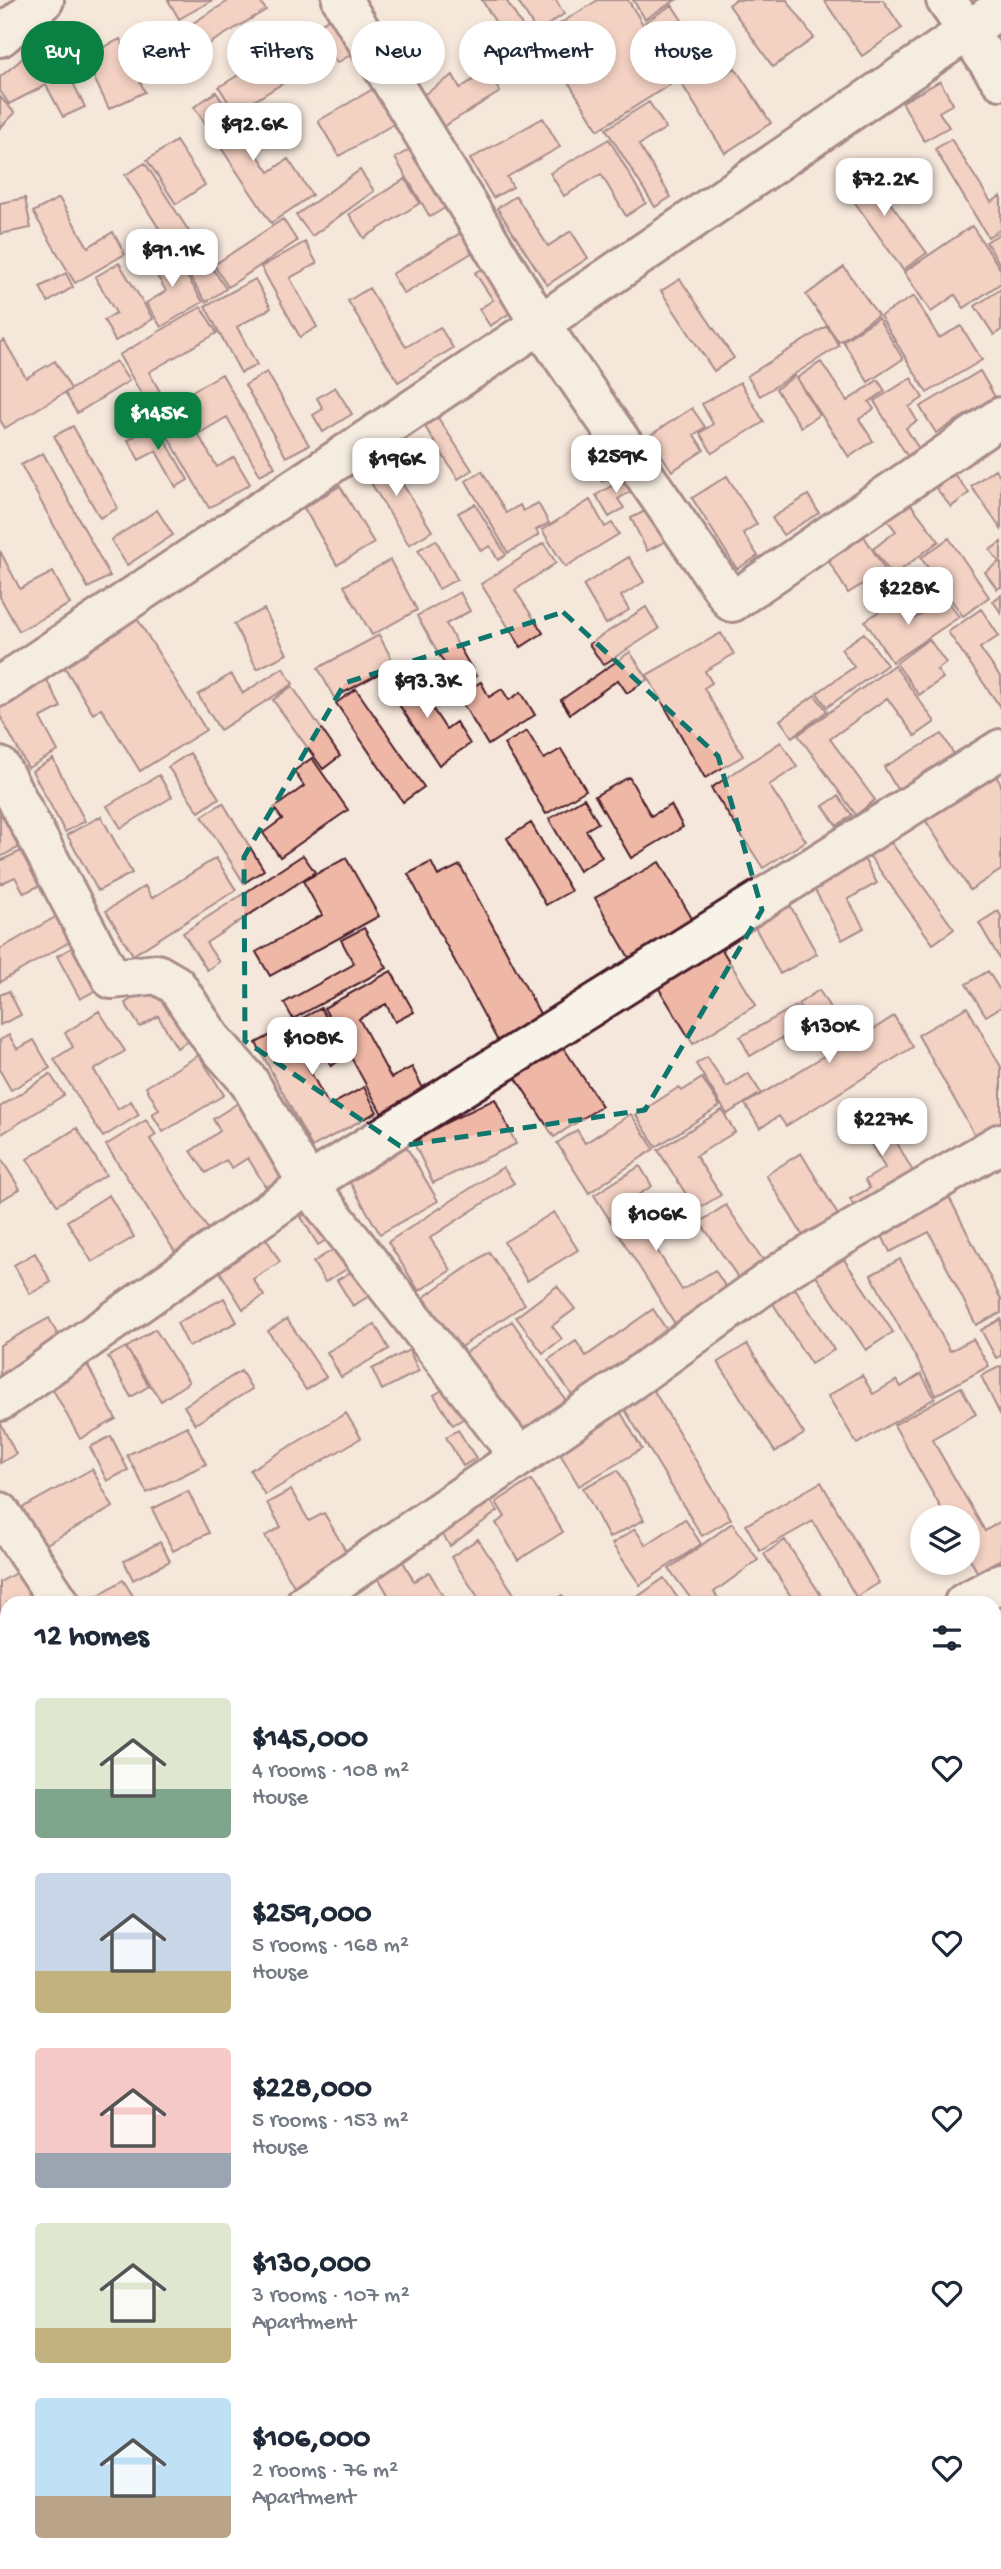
<!DOCTYPE html>
<meta charset="utf-8">
<style>
:root{--surface:#fff;--page:#f2f2f3;--text:#1f2937;--muted:#747a83;--accent:#0b8043}
body{margin:0;font-family:"Gochi Hand",sans-serif;background:var(--page);color:var(--text);height:100vh;display:flex;flex-direction:column;font-size:26px;white-space:nowrap}
*{box-sizing:border-box;margin:0}
p{font-size:23px;color:var(--muted)}
.icon{flex:none;width:38px;height:38px;fill:none;stroke:currentColor;stroke-width:2;stroke-linecap:round;stroke-linejoin:round}
.map{position:relative;flex:1;overflow:hidden}
.side{position:absolute;left:0px;top:1596px;width:1001px;height:973px;display:flex;flex-direction:column;background:var(--surface);border-radius:21px 21px 0 0;box-shadow:0 4px 10px #0003}
.side>*{flex:none}
.top-card{position:absolute;left:21px;top:21px;width:959px;height:63px;display:flex;gap:14px}
.buttons{position:absolute;left:910px;top:1505px;display:grid;gap:14px}
.buttons a{display:grid;place-items:center;width:70px;height:70px;border-radius:50%;background:var(--surface);box-shadow:0 4px 10px #0003;font-size:35px}
.price{position:absolute;translate:-50% -60px;padding:0 16px;border-radius:14px;background:#fff;color:#222;font-size:23px;line-height:46px;filter:drop-shadow(0 2px 4px #0008)}
.price::after{content:'';position:absolute;left:50%;top:42px;width:21px;height:16px;margin-left:-10px;background:inherit;clip-path:polygon(0 0,100% 0,50% 100%)}
.price.selected{background:var(--accent);color:#fff}
ul{padding:0;list-style:none}
li{display:flex;align-items:center;gap:21px;height:175px;padding:0 35px}
li span{display:grid;place-items:center;flex:none;width:196px;height:140px;border-radius:7px;color:#555}
li>.icon{margin-inline-start:auto}
span .icon{width:84px;height:84px;fill:#fffc;stroke-width:1}
li b{font-size:30px}
h2{display:flex;justify-content:space-between;align-items:center;height:84px;padding:0 35px;font-size:30px}
.chip{padding:0 24px;border-radius:32px;background:var(--surface);box-shadow:0 4px 10px #0003;font-size:24px;line-height:63px}
.chip.selected{background:var(--accent);color:#fff}
.map>svg:first-child{display:block}
</style>
<div class="map">
<svg width="1001" height="2569" viewBox="0 0 1001 2569">
<rect width="100%" height="100%" fill="#f5e7db"/>
<filter id="ink" filterUnits="userSpaceOnUse"><feTurbulence type="fractalNoise" baseFrequency=".0143" numOctaves="2"/><feDisplacementMap in="SourceGraphic" scale="14" xChannelSelector="R" yChannelSelector="G"/><feConvolveMatrix kernelMatrix="1 2 1 2 8 2 1 2 1" color-interpolation-filters="sRGB"/></filter>
<g filter="url(#ink)">
<path fill="#efb7a6" stroke="#4a1f2b" stroke-width="2" d="M168 0H213L179 19Z
M230 0H259L266 10 202 48 188 26Z
M482 0H506L523 27 505 38Z
M517 0H556L564 14 537 32Z
M598 0H628L677 80 598 130 540 36Z
M633 0H676L645 19Z
M735 0H787L814 38 773 67 729 5Z
M824 0H883L902 28 862 56Z
M672 5 708 60 681 77 645 22Z
M333 16 355 52 337 63 314 28Z
M306 33 322 59 235 113 219 87Z
M50 36 85 107 63 117 46 85 9 104 0 91V77Z
M120 39 145 92 109 109 84 57Z
M711 62 721 77 735 68 771 123 725 153 680 81Z
M487 71 500 92 443 127 423 95 453 75 460 88Z
M940 81 953 104 939 112 949 127 924 141 902 102Z
M378 86 399 121 339 156 318 121Z
M216 92 269 172 288 159 312 195 271 223 194 107Z
M0 97 15 113 0 128Z
M649 102 666 128 639 145 671 197 655 207 606 129Z
M543 118 560 147 507 177 513 187 493 198 470 159Z
M609 139 646 203 626 216 601 174 564 196 550 173Z
M951 139 991 202 1001 196V229L988 237 935 149Z
M176 141 205 185 176 204 147 160Z
M415 146 450 205 430 217 395 158Z
M145 163 226 289 206 302 125 175Z
M863 166 927 253 903 270 841 183Z
M360 170 374 191 312 236 296 215Z
M405 179 420 203 364 238 349 214Z
M516 196 548 246 571 231 588 258 547 285 497 208Z
M25 198 31 228 0 234V203Z
M59 198 88 247 113 232 125 254 75 283 33 212Z
M283 219 297 241 228 287 214 265Z
M972 226 1001 270V283L964 308 955 295 931 312 904 272Z
M464 231 475 251 404 294 392 274Z
M1001 233V266L986 242Z
M305 242 317 263 290 278 317 327 300 337 261 267Z
M166 243 203 302 161 327 146 303 166 291 156 274 164 269 152 251Z
M119 263 153 319 115 341 104 320 116 313 95 277Z
M488 265 516 309 490 326 479 309 493 300 475 273Z
M844 267 878 315 839 342 806 295Z
M66 273 73 287 48 302 40 287Z
M255 279 271 308 237 327 257 365 241 373 205 306Z
M680 279 734 358 714 371 661 291Z
M369 288 406 347 440 327 453 348 398 382 348 301Z
M1001 289V330L994 335 975 306Z
M914 296 939 338 961 326 982 360 927 393 880 316Z
M201 307 217 333 149 372 172 413 157 421 119 355Z
M878 318 903 359 868 382 843 341Z
M827 326 839 346 760 396 747 376Z
M4 340 26 378 55 361 71 389 5 428 0 420V342Z
M116 361 129 381 77 413 65 393Z
M821 362 847 401 878 380 885 391 869 402 874 409 859 419 873 441 849 457 797 378Z
M980 371 995 397 936 433 920 407Z
M267 372 309 445 286 457 245 385Z
M222 374 275 467 260 475 227 417 198 434 217 467 234 457 250 484 209 508 160 423 193 404 187 394Z
M795 376 819 415 801 427 776 389Z
M911 378 923 398 909 407 917 421 906 428 919 449 907 456 874 401Z
M740 382 764 422 712 453 700 433 713 424 702 404Z
M335 387 352 414 323 432 313 415 323 409 317 398Z
M692 408 705 427 694 435 704 450 672 471 649 436Z
M435 413 472 470 458 479 422 422Z
M156 424 188 480 176 487 156 451 139 460 128 440Z
M73 426 118 508 100 518 54 436Z
M598 433 622 470 602 482 579 446Z
M382 451 432 531 409 545 360 465Z
M43 453 110 576 88 588 21 465Z
M995 469 1001 477V529L971 486Z
M482 471 506 513 520 505 523 511 538 503 549 523 536 530 539 535 508 553 466 481Z
M954 474 969 493 951 507 936 488Z
M630 475 638 487 618 499 624 508 609 517 596 495Z
M727 476 757 524 743 533 758 556 737 569 692 498Z
M340 486 374 543 337 565 304 508Z
M808 495 819 513 783 535 772 518Z
M906 498 939 541 893 576 873 549 896 531 883 515Z
M590 500 605 527 612 523 619 534 565 567 542 530Z
M475 504 506 555 498 560 490 546 481 551 458 513Z
M651 508 668 540 647 551 631 518Z
M157 510 173 535 127 565 111 540Z
M862 533 885 570 848 593 825 555Z
M949 538 989 597 963 616 921 558Z
M436 540 457 579 439 589 418 550Z
M1001 542V587L997 589 985 572 999 562 990 550Z
M544 543 556 563 515 590 543 633 521 647 481 584Z
M0 551 20 589 53 572 70 604 19 631 0 597Z
M629 557 644 582 621 596 629 610 606 624 583 585Z
M390 560 417 610 372 635 344 586Z
M460 592 470 611 446 624 476 676 457 686 417 616Z
M1001 595V613L993 601Z
M946 598 959 617 892 662 865 621 896 600 911 621Z
M646 607 659 629 603 665 589 644Z
M264 609 287 654 257 669 234 624Z
M981 609 999 636 980 648 1001 678V708L948 632Z
M133 612 206 730 140 771 101 708 93 714 59 658Z
M721 633 734 654 705 671 712 683 704 688 743 756 705 778 647 675Z
M864 633 887 665 827 707 817 693 854 667 841 649Z
M379 635 395 665 334 698 318 668Z
M929 639 946 663 937 670 943 678 919 695 896 663Z
M630 652 648 679 627 693 618 680 570 714 561 700Z
M894 665 935 722 915 736 887 698 830 739 875 800 856 815 798 735Z
M283 668 293 684 220 730 198 695 231 674 243 693Z
M42 671 61 707 40 718 58 751 28 768 0 716V694Z
M408 671 446 729 456 722 470 744 439 765 386 685Z
M481 682 489 697 502 689 509 700 521 692 535 715 488 745 458 696Z
M292 686 340 756 323 769 273 700Z
M356 689 424 787 403 802 336 703Z
M815 695 827 711 792 737 780 720Z
M527 731 544 759 561 749 586 790 546 814 504 744Z
M942 734 956 758 898 791 884 767Z
M781 742 797 767 769 785 806 841 763 868 711 788Z
M190 753 219 798 199 812 168 767Z
M312 758 348 810 280 857 263 833 282 819 274 808 304 786 294 771Z
M53 759 85 821 65 832 32 771Z
M994 773 1001 784V870L970 890 924 818Z
M159 775 172 797 121 828 107 806Z
M629 777 651 816 671 805 683 827 631 858 595 796Z
M838 796 852 815 837 826 823 806Z
M584 798 598 823 586 830 602 857 579 871 549 819Z
M223 803 264 870 244 883 202 816Z
M0 805 28 843 0 857Z
M101 816 132 873 98 891 67 835Z
M531 823 571 891 546 905 507 838Z
M883 831 954 929 933 944 863 847Z
M23 850 41 885 24 893 15 877 0 884V861Z
M861 853 877 883 848 899 864 928 842 940 810 881Z
M303 855 315 872 206 943 219 962 207 970 183 933Z
M216 858 236 890 133 955 106 911 145 886 152 898Z
M346 858 379 916 270 976 256 952 322 915 303 881Z
M431 862 438 876 460 865 545 1023 501 1047 408 874Z
M659 862 697 927 632 963 595 898Z
M787 900 817 954 780 974 751 920Z
M998 911 1001 916V961L979 923Z
M57 916 71 941 0 982V949Z
M364 928 387 968 293 1019 284 1003 354 964 341 940Z
M716 940 756 1005 693 1044 653 979Z
M75 946 98 989 80 999 57 956Z
M391 971 414 1012 395 1022 386 1004 359 1019 391 1078 412 1067 424 1090 382 1114 324 1008Z
M988 971 1001 992V1007L986 1016 966 984Z
M160 982 193 1038 177 1048 158 1016 140 1027 125 1003Z
M819 990 852 1043 894 1016 913 1047 786 1126 779 1116 760 1128 745 1104 829 1053 798 1004Z
M9 991 21 1015 0 1025V995Z
M796 1006 812 1035 788 1048 782 1038 750 1056 740 1037Z
M967 1007 1001 1067V1128L978 1141 918 1035Z
M321 1008 347 1056 331 1066 324 1052 305 1062 329 1106 364 1087 377 1112 312 1147 256 1043Z
M99 1011 125 1051 94 1070 118 1109 131 1101 139 1115 103 1137 54 1059 73 1047 65 1033Z
M9 1035 17 1049 34 1040 50 1068 11 1090 0 1071V1040Z
M561 1044 602 1106 554 1137 514 1075Z
M199 1055 224 1095 163 1132 152 1114 159 1110 146 1087Z
M707 1057 727 1087 748 1073 761 1093 727 1114 696 1064Z
M50 1074 64 1095 0 1135V1107Z
M702 1078 720 1106 656 1147 636 1115 679 1087 682 1091Z
M495 1099 516 1144 433 1183 412 1139Z
M238 1103 286 1176 267 1189 248 1158 232 1168 226 1160 206 1173 191 1151 220 1131 213 1119Z
M875 1103 916 1177 856 1210 850 1199 870 1188 865 1180 885 1168 855 1115Z
M722 1110 735 1132 696 1156 721 1195 696 1210 658 1150Z
M631 1114 654 1149 589 1193 557 1143 577 1130 585 1143Z
M146 1120 156 1135 150 1139 209 1231 175 1252 106 1145Z
M77 1128 106 1175 57 1205 27 1159Z
M403 1141 438 1201 380 1234 345 1174Z
M801 1153 838 1215 803 1236 766 1175Z
M0 1157 20 1189 0 1201Z
M640 1166 652 1186 627 1202 682 1290 715 1270 730 1294 677 1327 594 1195Z
M503 1167 514 1183 430 1238 451 1270 419 1291 388 1242Z
M945 1189 1001 1299V1313L976 1325 929 1232 890 1252 876 1224Z
M109 1195 134 1237 92 1262 67 1221Z
M726 1205 769 1269 744 1286 700 1222Z
M316 1208 333 1236 318 1245 301 1217Z
M554 1212 578 1250 527 1281 504 1242Z
M266 1238 280 1262 253 1279 264 1296 243 1309 217 1267Z
M339 1246 352 1266 325 1282 313 1262Z
M489 1252 525 1304 459 1348 424 1297Z
M35 1253 51 1282 30 1294 14 1265Z
M843 1258 893 1332 866 1350 816 1276Z
M900 1259 950 1351 973 1339 989 1366 936 1395 871 1275Z
M365 1264 380 1289 353 1306 337 1280Z
M557 1286 575 1309 552 1326 562 1339 543 1353 516 1317Z
M795 1288 834 1350 811 1364 772 1302Z
M224 1298 237 1322 189 1347 177 1323Z
M653 1309 668 1332 574 1398 548 1360 576 1341 586 1356Z
M49 1318 62 1343 0 1376V1345Z
M287 1319 326 1377 306 1390 268 1331Z
M1001 1319V1356L996 1358 981 1330Z
M512 1321 567 1402 517 1437 461 1356Z
M375 1324 389 1349 341 1377 327 1352Z
M155 1329 189 1382 161 1401 126 1348Z
M747 1344 804 1434 775 1452 718 1362Z
M126 1347 149 1386 131 1397 108 1357Z
M409 1350 419 1371 382 1390 372 1369Z
M87 1364 116 1419 80 1439 50 1384Z
M1001 1366V1416L981 1376Z
M241 1371 252 1389 195 1424 184 1406Z
M921 1374 935 1398 857 1444 828 1396 862 1375 873 1394 897 1380 901 1387Z
M449 1386 468 1416 453 1425 434 1395Z
M651 1386 731 1519 702 1536 622 1405Z
M961 1387 976 1414 932 1439 985 1531 1001 1521V1559L977 1572 968 1555V1517H946L894 1425Z
M620 1411 642 1449 579 1486 556 1447Z
M346 1413 361 1438 265 1495 250 1470Z
M0 1422 16 1454 0 1463Z
M187 1426 206 1464 147 1493 127 1455Z
M458 1430 476 1458 463 1466 446 1437Z
M111 1436 128 1470 107 1481 90 1447Z
M92 1469 113 1507 43 1546 22 1508Z
M618 1470 644 1520 609 1538 583 1488Z
M531 1480 563 1532 518 1560 496 1523 505 1517 496 1502Z
M821 1482 879 1583 856 1597 813 1521 760 1551 746 1525Z
M291 1490 309 1521 324 1513 348 1555 294 1586 265 1536 281 1527 267 1503Z
M188 1491 209 1533 173 1551 152 1509Z
M485 1493 498 1511 450 1546 437 1526Z
M685 1519 701 1544 640 1585 612 1544 635 1529 646 1545Z
M732 1523 758 1560 714 1592 721 1603H694L669 1569Z
M478 1539 520 1603H482L451 1557Z
M785 1540 826 1603H795L764 1554Z
M160 1542 170 1561 133 1580 124 1561Z
M401 1558 414 1581 429 1572 443 1596 432 1603H393L376 1574Z
M26 1567 40 1592 20 1603H7V1610L0 1614V1582Z
M664 1578 681 1603H629Z
M123 1580 135 1599 129 1603H86Z
M562 1595 568 1603H550Z
M7 1674V1728L0 1715V1677Z
M1001 1715V1750L994 1754V1719Z
M2 1809 7 1818V1890L0 1894V1810Z
M995 1836 1001 1846V1867L994 1871Z
M994 1944 1001 1958V1975L994 1978Z
M1001 1982V2010L994 1996V1985Z
M994 2003 1001 2017V2041L994 2044Z
M7 2061V2094L0 2097V2065Z
M1001 2096V2110L994 2114V2100Z
M1001 2112V2150L994 2154V2116Z
M0 2260 6 2274 0 2277Z
M0 2296 7 2309V2358L0 2361Z
M1001 2349V2384L994 2387V2351Z
M1001 2428V2489L994 2493V2433Z
M7 2465V2551L0 2537V2469Z
M19 2562H65L68 2566 62 2569H7Z
M73 2562H108L112 2569H77Z
M218 2562H290L293 2569H221Z
M317 2562H381L385 2569H321Z
M412 2562H432L436 2569H408L414 2565Z
M448 2562H525L515 2569H453Z
M540 2562H565L553 2569H545Z
M640 2562H653L657 2569H626Z
M679 2562H709L712 2568 683 2569Z
M800 2562H821L825 2569H789Z
M828 2562H882L870 2569H832Z
M957 2562H980L984 2569H945Z"/>
<g fill="none" stroke-linecap="round" stroke-linejoin="round">
<g stroke="#4a1f2b" stroke-width="44">
<path id="minor" d="M342 0 540 324 732 602 1001 417
M946 0 1001 80
M0 686 540 324 1001 8
M0 767 112 979 157 974 176 985 211 1038 248 1080 308 1184 519 1456
M0 1401 308 1184 1001 749
M0 1512 60 1603
M306 1603 633 1379 786 1269 1001 1143
M964 1603 1001 1583
M0 1791 7 1787
M994 1891 1001 1887
M0 2139 7 2134
M0 2215 7 2225
M994 2427 1001 2423
M0 2450 7 2446
M190 2562 193 2569
M438 2562 442 2569
M747 2569 759 2562"/>
</g>
<g stroke="#4a1f2b" stroke-width="44">
<path id="tertiary" d="M0 37 44 0"/>
</g>
<use href="#minor" stroke="#f7f3e8" stroke-width="38"/>
<use href="#tertiary" stroke="#f7f3e8" stroke-width="38"/>
</g>
</g>
<path d="M0 0H1001V2569H0ZM563 612 718 756 762 910 645 1110 400 1146 245 1041 244 857 345 683Z" fill="#f5e7db" fill-opacity=".55" fill-rule="evenodd"/>
<path fill="none" stroke="#0f766e" stroke-width="5" stroke-dasharray="14 9" stroke-linejoin="round" d="M563 612 718 756 762 910 645 1110 400 1146 245 1041 244 857 345 683Z"/>
</svg>
<div class="buttons">
<a><svg class="icon" aria-label="layers" viewBox="0 0 24 24"><path d="M12 4l9 5-9 5-9-5zM3 14l9 5 9-5"/></svg></a>
</div>
<b class="price" style="left:253px;top:163px">$92.6K</b>
<b class="price" style="left:884px;top:218px">$72.2K</b>
<b class="price" style="left:172px;top:289px">$91.1K</b>
<b class="price selected" style="left:158px;top:452px">$145K</b>
<b class="price" style="left:616px;top:495px">$259K</b>
<b class="price" style="left:396px;top:498px">$196K</b>
<b class="price" style="left:908px;top:627px">$228K</b>
<b class="price" style="left:427px;top:720px">$93.3K</b>
<b class="price" style="left:829px;top:1065px">$130K</b>
<b class="price" style="left:312px;top:1077px">$108K</b>
<b class="price" style="left:882px;top:1158px">$227K</b>
<b class="price" style="left:656px;top:1253px">$106K</b>
<div class="top-card">
<a class="chip selected">Buy</a>
<a class="chip">Rent</a>
<a class="chip">Filters</a>
<a class="chip">New</a>
<a class="chip">Apartment</a>
<a class="chip">House</a>
</div>
<section class="side">
<h2>12 homes<svg class="icon" aria-label="filters" viewBox="0 0 24 24"><path d="M4 7h16M4 17h16"/><circle cx="9" cy="7" r="2"/><circle cx="15" cy="17" r="2"/></svg></h2>
<ul>
<li><span style="background:linear-gradient(#dfe7d0 65%,#7fa58c 0)"><svg class="icon" aria-label="home" viewBox="0 0 24 24"><path d="M3 11l9-7 9 7M6 9v11h12V9"/></svg></span><div><b>$145,000</b><p>4 rooms · 108 m²</p><p>House</p></div><svg class="icon" aria-label="heart" viewBox="0 0 24 24"><path d="M12 20l-8-8c-3-5 5-10 8-4 3-6 11-1 8 4z"/></svg></li>
<li><span style="background:linear-gradient(#c9d6e8 70%,#c2b280 0)"><svg class="icon" aria-label="home" viewBox="0 0 24 24"><path d="M3 11l9-7 9 7M6 9v11h12V9"/></svg></span><div><b>$259,000</b><p>5 rooms · 168 m²</p><p>House</p></div><svg class="icon" aria-label="heart" viewBox="0 0 24 24"><path d="M12 20l-8-8c-3-5 5-10 8-4 3-6 11-1 8 4z"/></svg></li>
<li><span style="background:linear-gradient(#f6c9c9 75%,#9aa5b1 0)"><svg class="icon" aria-label="home" viewBox="0 0 24 24"><path d="M3 11l9-7 9 7M6 9v11h12V9"/></svg></span><div><b>$228,000</b><p>5 rooms · 153 m²</p><p>House</p></div><svg class="icon" aria-label="heart" viewBox="0 0 24 24"><path d="M12 20l-8-8c-3-5 5-10 8-4 3-6 11-1 8 4z"/></svg></li>
<li><span style="background:linear-gradient(#dfe7d0 75%,#c2b280 0)"><svg class="icon" aria-label="home" viewBox="0 0 24 24"><path d="M3 11l9-7 9 7M6 9v11h12V9"/></svg></span><div><b>$130,000</b><p>3 rooms · 107 m²</p><p>Apartment</p></div><svg class="icon" aria-label="heart" viewBox="0 0 24 24"><path d="M12 20l-8-8c-3-5 5-10 8-4 3-6 11-1 8 4z"/></svg></li>
<li><span style="background:linear-gradient(#bfe0f5 70%,#b9a48a 0)"><svg class="icon" aria-label="home" viewBox="0 0 24 24"><path d="M3 11l9-7 9 7M6 9v11h12V9"/></svg></span><div><b>$106,000</b><p>2 rooms · 76 m²</p><p>Apartment</p></div><svg class="icon" aria-label="heart" viewBox="0 0 24 24"><path d="M12 20l-8-8c-3-5 5-10 8-4 3-6 11-1 8 4z"/></svg></li>
</ul>
</section>
</div>
